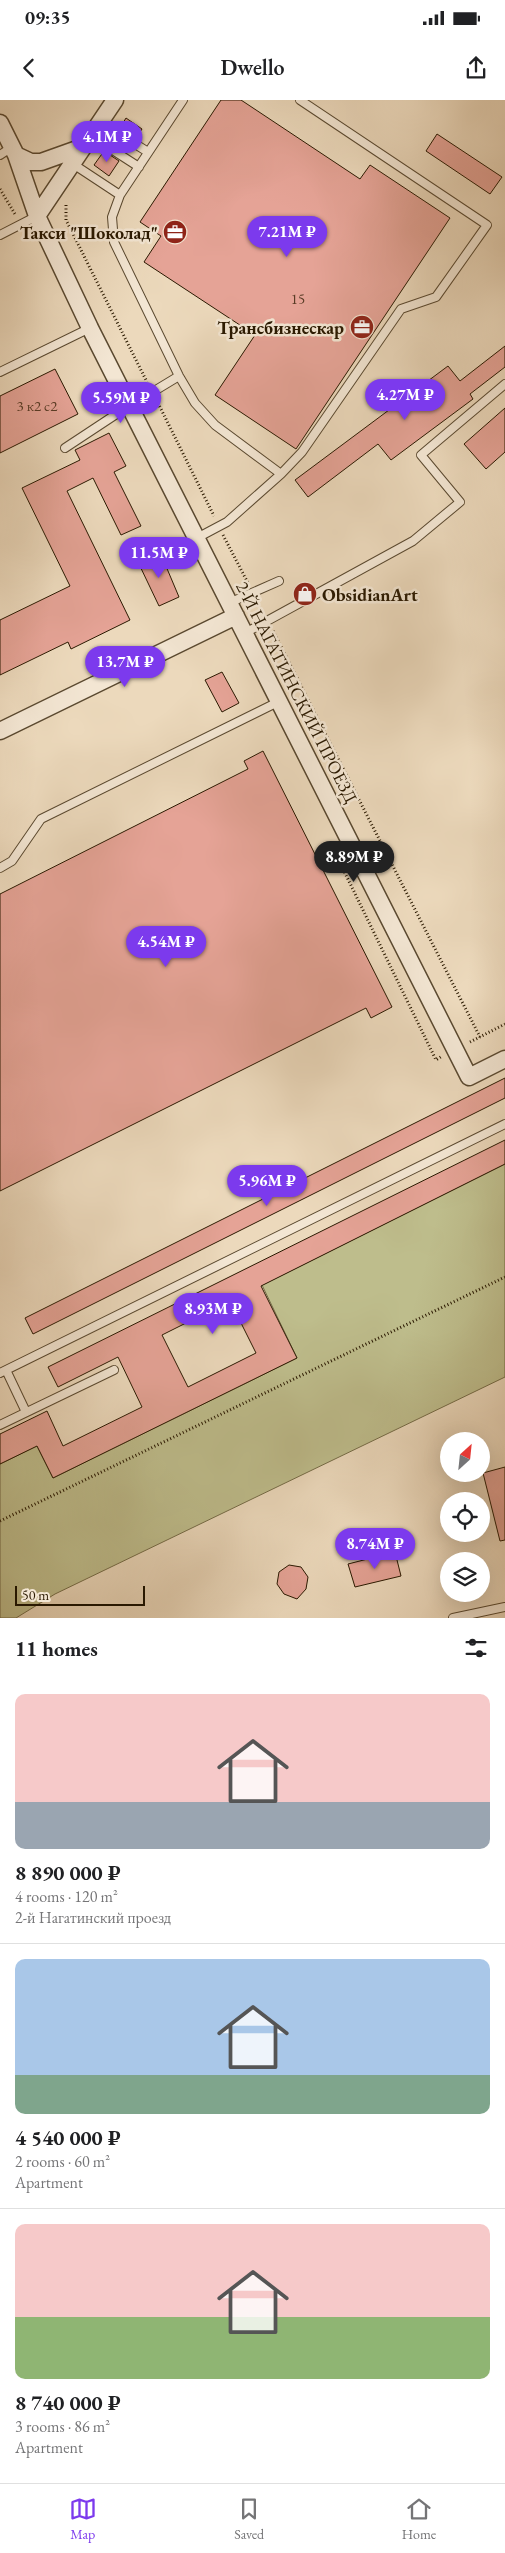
<!DOCTYPE html>
<meta charset="utf-8">
<style>
:root{--surface:#fff;--page:#f6f6f6;--text:#202124;--muted:#757577;--line:#e0e0e0;--accent:#7c3aed}
body{margin:0;font-family:"EB Garamond",serif;background:var(--page);color:var(--text);height:100vh;display:flex;flex-direction:column;font-size:19px;white-space:nowrap}
*{box-sizing:border-box;margin:0}
p{font-size:16px;color:var(--muted)}
.icon{flex:none;width:28px;height:28px;fill:none;stroke:currentColor;stroke-width:2;stroke-linecap:round;stroke-linejoin:round}
.map{position:relative;height:1518px;overflow:hidden}
.sheet{display:flex;flex-direction:column;background:var(--surface);flex:1}
.sheet>*{flex:none}
.needle{width:32px;rotate:27deg}
.controls{position:absolute;left:440px;top:1332px;display:grid;gap:10px}
.controls a{display:grid;place-items:center;width:50px;height:50px;border-radius:50%;background:var(--surface);box-shadow:0 5px 20px #0002;font-size:25px}
.scale{position:absolute;left:15px;bottom:12px;width:130px;box-sizing:border-box;padding-left:5px;border:2px solid #2a1901;border-top:0;font-size:14px;line-height:18px;white-space:nowrap;color:#2a1901;-webkit-text-stroke:4px #f3e6d3;paint-order:stroke}
.price{position:absolute;translate:-50% -42px;padding:0 11px;border-radius:18px;background:var(--accent);color:#fff;font-size:16px;line-height:32px;filter:drop-shadow(0 1px 2px #0008)}
.price::after{content:'';position:absolute;left:50%;top:30px;width:15px;height:11px;margin-left:-8px;background:inherit;clip-path:polygon(0 0,100% 0,50% 100%)}
.price.active{background:#222;color:#fff}
ul{padding:0;list-style:none}
li{display:grid;align-content:center;gap:10px;height:265px;padding:0 15px}
li+li{border-top:1px solid var(--line)}
li span{display:grid;place-items:center;height:155px;border-radius:10px;color:#555}
li>.icon{margin-inline-start:auto}
span .icon{width:90px;height:90px;fill:#fffc;stroke-width:1}
li b{font-size:21px}
h2{display:flex;justify-content:space-between;align-items:center;height:60px;padding:0 15px;font-size:21px}
.status{display:flex;justify-content:space-between;align-items:center;height:35px;padding:0 25px;background:var(--surface);direction:ltr}
.status svg{height:14px;fill:currentColor}
header{display:flex;justify-content:space-between;align-items:center;height:65px;padding:0 15px;background:var(--surface);font-size:22px;font-weight:600}
.dock{display:flex;justify-content:space-around;align-items:center;height:70px;border-top:1px solid var(--line);background:var(--surface);font-size:14px;color:var(--muted)}
.dock a{display:grid;justify-items:center;gap:2px}
.dock .active{color:var(--accent)}
.map>svg:first-child{display:block}
</style>
<div class="status"><b>09:35</b><svg viewBox="0 0 49 12"><path d="M0 12V9h3v3zM5 12V6h3v6zM10 12V3h3v9zM15 12V0h3v12zM26 1h20v11H26zM47 4h2v5h-2z"/></svg></div>
<header><svg class="icon" aria-label="back" viewBox="0 0 24 24"><path d="M15 5l-7 7 7 7"/></svg>Dwello<svg class="icon" aria-label="share" viewBox="0 0 24 24"><path d="M12 15V3M7 8l5-5 5 5M5 13v7h14v-7"/></svg></header>
<div class="map">
<svg width="505" height="1518" viewBox="0 0 505 1518">
<rect width="100%" height="100%" fill="#ecd9bc"/>
<filter id="stains"><feTurbulence type="fractalNoise" baseFrequency=".004" numOctaves="4"/><feColorMatrix values="0 0 0 0 .2 0 0 0 0 .09 0 0 0 0 .02 0 0 0 .5 -.17"/></filter>
<radialGradient id="worn" r=".72"><stop offset=".6" stop-color="#630" stop-opacity="0"/><stop offset="1" stop-color="#630" stop-opacity=".3"/></radialGradient>
<path fill="#bebd8c" stroke="#746b46" d="M505 1064V1277L55 1494 16 1518H0V1364L37 1346 53 1378 297 1258 262 1185Z"/>
<path fill="#e5a396" stroke="#2a1901" fill-rule="evenodd" d="M221 0H241L360 79 370 65 450 118 296 349 215 295 255 235 144 162 161 136 140 122Z
M126 18 142 29 136 38 120 28Z
M437 34 502 77 490 94 426 51Z
M113 37 129 47 126 52 110 42Z
M104 51 119 61 109 76 94 65Z
M505 246V267L470 294 473 299 391 360 378 344 308 397 295 380 448 266 460 281Z
M55 269 78 314 0 353V296Z
M505 308V352L486 369 464 344Z
M109 333 126 366 114 372 141 426 121 435 93 378 67 391 130 520 71 549 68 542 0 575V520L70 486 22 388 80 360 75 350Z
M160 452 179 497 159 506 138 462Z
M222 572 239 603 222 612 205 580Z
M263 651 392 907 371 918 366 908 0 1091V794L248 669 244 661Z
M505 978V998L33 1234 25 1218Z
M505 1040V1064L261 1186 297 1258 53 1378 37 1346 0 1364V1334L47 1311 63 1346 142 1307 118 1257 58 1287 48 1267ZM230 1201 256 1253 188 1287 162 1235Z
M505 1367V1440L500 1441 483 1373Z
M395 1452 401 1476 355 1487 348 1464Z
M289 1465 301 1467 308 1477 306 1489 297 1499 284 1494 277 1484 279 1472Z"/>
<g fill="none" stroke-linecap="round" stroke-linejoin="round">
<g stroke="#5a4930" stroke-width="10">
<path id="service" d="M183 0 120 95 112 117 114 142 179 276 195 303 215 325 281 374 302 352 401 209 436 197 487 125 300 0
M100 22 148 52
M91 36 139 67
M0 55 12 47
M73 64 120 95
M0 135 37 116
M0 272 90 228
M65 348 118 313 179 276
M195 439 227 422 281 374
M229 503 279 481
M245 533 413 441 460 402 421 355 505 284
M0 768 12 761 41 719 280 601
M6 1270 26 1312
M0 1273 505 1024
M0 1325 114 1270
M453 1518 505 1507"/>
</g>
<g stroke="#5a4930" stroke-width="19">
<path id="minor" d="M0 23 16 55 37 116 90 228 469 977 505 959
M16 55 31 62H41L83 47
M37 116 115 0
M0 631 236 516"/>
</g>
<path stroke="#2a1901" stroke-width="3" stroke-dasharray="1 2.5" stroke-linecap="butt" d="M0 89 15 114
M66 105V120L147 282
M158 303 214 416
M223 435 248 483
M273 531 480 937
M343 769 436 960 442 956
M470 942 505 924
M0 1421 505 1177"/>
<use href="#service" stroke="#f3e6d3" stroke-width="8"/>
<use href="#minor" stroke="#f3e6d3" stroke-width="16"/>
</g>
<defs>
<g id="office-disc" transform="scale(1.25)"><circle r="9.5" fill="#8f2418" stroke="#f3e6d3"/><path d="M-6-3h4V-5.5h4V-3h4V5H-6ZM-1-4.5V-3h2v-1.5ZM-6 0V1H6V0Z" fill="#fff"/></g>
<g id="shop-disc" transform="scale(1.25)"><circle r="9.5" fill="#8f2418" stroke="#f3e6d3"/><path d="M-5-2.5h2.3a2.7 3.5 0 0 1 5.4 0H5L5.5 6h-11ZM-1.5-2.5h3a1.5 2.3 0 0 0-3 0Z" fill="#fff"/></g>
</defs>
<g fill-rule="evenodd">
<use href="#office-disc" x="175" y="132"/>
<use href="#office-disc" x="362" y="227"/>
<use href="#shop-disc" x="305" y="494"/>
</g>
<g text-anchor="middle" dominant-baseline="central" stroke-width="5" stroke-linejoin="round" paint-order="stroke">
<g font-size="15" fill="#593c26">
<text x="298" y="198">15</text>
<text x="37" y="305">3 к2 с2</text>
</g>
<g font-size="18" font-weight="bold" fill="#2a1901" stroke="#f3e6d3" text-anchor="end">
<text x="158" y="132">Такси "Шоколад"</text>
<text x="344" y="227">Трансбизнескар</text>
<text x="322" y="494" text-anchor="start">ObsidianArt</text>
</g>
<g font-size="18" fill="#2a1901" stroke="#f3e6d3">
<text transform="translate(297 592) rotate(63)">2-Й НАГАТИНСКИЙ ПРОЕЗД</text>
</g>
</g>
<rect width="100%" height="100%" filter="url(#stains)"/>
<rect width="100%" height="100%" fill="url(#worn)"/>
</svg>
<div class="controls">
<a><svg class="needle" viewBox="-14 -14 28 28"><path d="M0-13l5 13h-10z" fill="#e53935"/><path d="M0 13l5-13h-10z" fill="#757577"/></svg></a>
<a><svg class="icon" aria-label="locate" viewBox="0 0 24 24"><circle cx="12" cy="12" r="6"/><path d="M12 2v4M12 18v4M2 12h4M18 12h4"/></svg></a>
<a><svg class="icon" aria-label="layers" viewBox="0 0 24 24"><path d="M12 4l9 5-9 5-9-5zM3 14l9 5 9-5"/></svg></a>
</div>
<div class="scale">50 m</div>
<b class="price" style="left:107px;top:63px">4.1M ₽</b>
<b class="price" style="left:287px;top:158px">7.21M ₽</b>
<b class="price" style="left:405px;top:321px">4.27M ₽</b>
<b class="price" style="left:121px;top:324px">5.59M ₽</b>
<b class="price" style="left:159px;top:479px">11.5M ₽</b>
<b class="price" style="left:125px;top:588px">13.7M ₽</b>
<b class="price active" style="left:354px;top:783px">8.89M ₽</b>
<b class="price" style="left:166px;top:868px">4.54M ₽</b>
<b class="price" style="left:267px;top:1107px">5.96M ₽</b>
<b class="price" style="left:213px;top:1235px">8.93M ₽</b>
<b class="price" style="left:375px;top:1470px">8.74M ₽</b>
</div>
<section class="sheet">
<h2>11 homes<svg class="icon" aria-label="filters" viewBox="0 0 24 24"><path d="M4 7h16M4 17h16"/><circle cx="9" cy="7" r="2"/><circle cx="15" cy="17" r="2"/></svg></h2>
<ul>
<li><span style="background:linear-gradient(#f6c9c9 70%,#9aa5b1 0)"><svg class="icon" aria-label="home" viewBox="0 0 24 24"><path d="M3 11l9-7 9 7M6 9v11h12V9"/></svg></span><div><b>8 890 000 ₽</b><p>4 rooms · 120 m²</p><p>2-й Нагатинский проезд</p></div></li>
<li><span style="background:linear-gradient(#a9c7e8 75%,#7fa58c 0)"><svg class="icon" aria-label="home" viewBox="0 0 24 24"><path d="M3 11l9-7 9 7M6 9v11h12V9"/></svg></span><div><b>4 540 000 ₽</b><p>2 rooms · 60 m²</p><p>Apartment</p></div></li>
<li><span style="background:linear-gradient(#f6c9c9 60%,#8fb573 0)"><svg class="icon" aria-label="home" viewBox="0 0 24 24"><path d="M3 11l9-7 9 7M6 9v11h12V9"/></svg></span><div><b>8 740 000 ₽</b><p>3 rooms · 86 m²</p><p>Apartment</p></div></li>
</ul>
</section>
<nav class="dock">
<a class="active"><svg class="icon" aria-label="map" viewBox="0 0 24 24"><path d="M3 6l6-2 6 2 6-2v14l-6 2-6-2-6 2zM9 4v14M15 6v14"/></svg>Map</a>
<a><svg class="icon" aria-label="saved" viewBox="0 0 24 24"><path d="M7 4h10v16l-5-4-5 4z"/></svg>Saved</a>
<a><svg class="icon" aria-label="home" viewBox="0 0 24 24"><path d="M3 11l9-7 9 7M6 9v11h12V9"/></svg>Home</a>
</nav>
